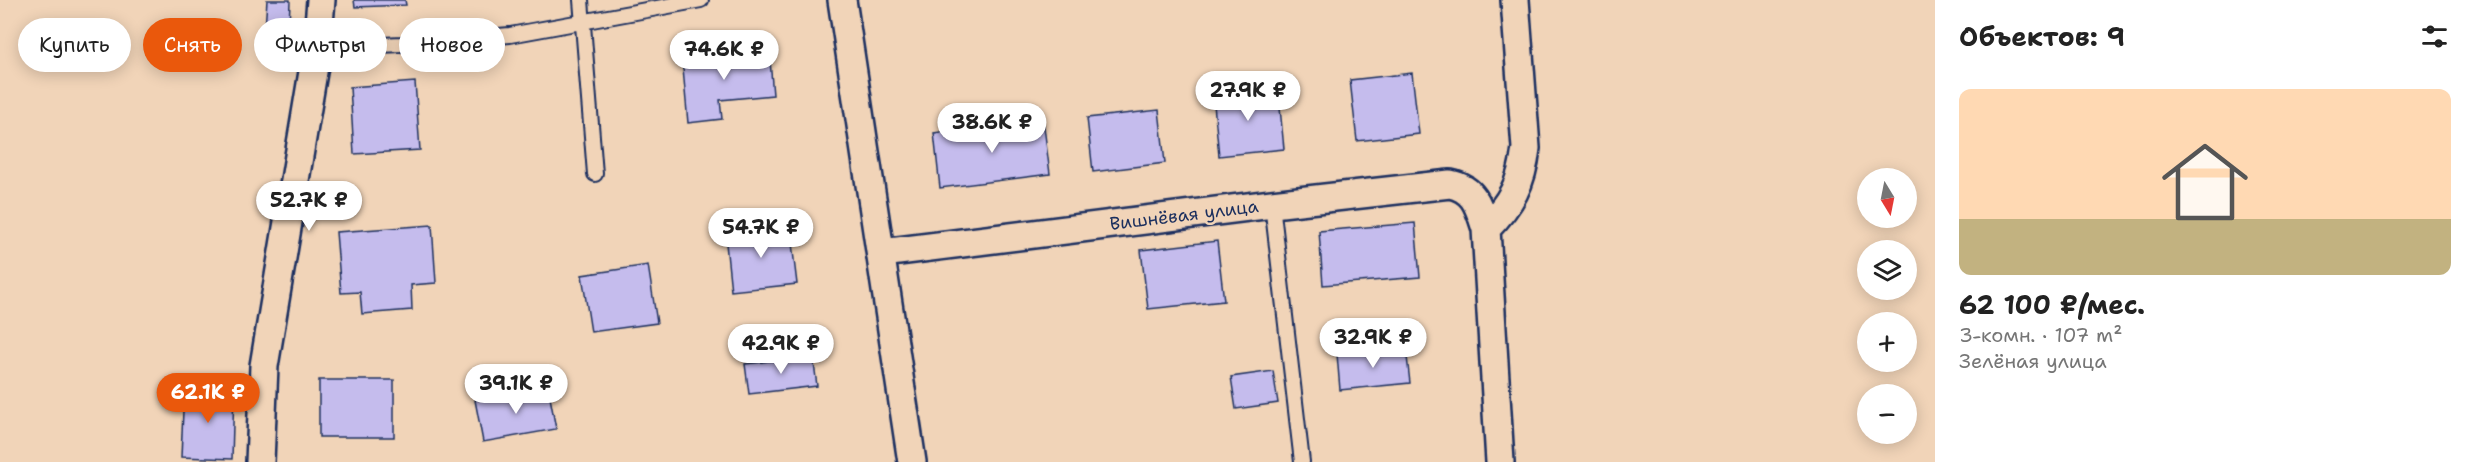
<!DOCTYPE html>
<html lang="ru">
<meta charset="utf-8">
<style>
:root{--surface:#fff;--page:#f2f2f2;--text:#222;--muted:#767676;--line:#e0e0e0;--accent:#ea580c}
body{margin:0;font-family:"Shantell Sans",sans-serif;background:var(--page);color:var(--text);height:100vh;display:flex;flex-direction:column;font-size:22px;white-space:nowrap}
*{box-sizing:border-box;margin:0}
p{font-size:20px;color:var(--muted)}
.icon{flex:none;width:33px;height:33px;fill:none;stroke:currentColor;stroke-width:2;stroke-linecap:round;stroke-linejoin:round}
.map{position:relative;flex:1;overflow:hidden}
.side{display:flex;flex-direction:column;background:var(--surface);width:540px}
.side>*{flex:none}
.top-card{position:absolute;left:18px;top:18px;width:570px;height:54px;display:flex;gap:12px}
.needle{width:39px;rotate:170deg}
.tools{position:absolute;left:1857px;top:168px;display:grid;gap:12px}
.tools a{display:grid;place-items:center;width:60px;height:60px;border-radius:50%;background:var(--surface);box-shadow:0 3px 15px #0003;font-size:30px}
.price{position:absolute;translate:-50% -51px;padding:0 14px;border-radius:21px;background:#fff;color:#222;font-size:20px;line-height:39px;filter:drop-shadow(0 2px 3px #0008)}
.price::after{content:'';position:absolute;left:50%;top:36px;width:18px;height:14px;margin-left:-9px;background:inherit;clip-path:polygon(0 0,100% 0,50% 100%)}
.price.selected{background:var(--accent);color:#fff}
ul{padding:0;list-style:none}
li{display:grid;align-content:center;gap:12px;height:318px;padding:0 24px}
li+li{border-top:2px solid var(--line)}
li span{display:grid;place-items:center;height:186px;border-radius:12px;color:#555}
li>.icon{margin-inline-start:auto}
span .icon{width:108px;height:108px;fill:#fffc;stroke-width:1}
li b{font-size:26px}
h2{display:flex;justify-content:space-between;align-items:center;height:72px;padding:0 24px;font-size:26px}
.pill{padding:0 21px;border-radius:27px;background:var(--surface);box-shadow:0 3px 15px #0003;font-size:21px;line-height:54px}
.pill.selected{background:var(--accent);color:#fff}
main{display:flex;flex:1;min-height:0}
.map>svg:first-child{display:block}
</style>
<main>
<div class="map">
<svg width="1935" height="462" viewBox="0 0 1935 462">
<rect width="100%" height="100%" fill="#f1d4b8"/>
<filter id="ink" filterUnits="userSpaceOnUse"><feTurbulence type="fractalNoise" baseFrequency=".0167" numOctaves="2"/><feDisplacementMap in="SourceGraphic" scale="12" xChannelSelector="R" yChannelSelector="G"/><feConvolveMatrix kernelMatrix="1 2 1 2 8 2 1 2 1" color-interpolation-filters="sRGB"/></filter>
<g filter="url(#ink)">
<path fill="#c5bced" stroke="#1b2f5e" stroke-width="1.5" d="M267 0H290L289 30 265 29Z
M354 0H405L406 5 355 7Z
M769 49 773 95 720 100 722 119 688 123 682 58Z
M1412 73 1419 134 1357 141 1350 80Z
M415 82 420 150 354 154 350 87Z
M1278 87 1284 149 1219 156 1213 94Z
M1159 110 1165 163 1093 172 1087 118Z
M1043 119 1050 174 940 188 934 133Z
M1415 223 1420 277 1323 285 1319 231Z
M432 225 436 283 411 285 412 310 362 314 360 292 341 293 336 232Z
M790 227 797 284 731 291 725 234Z
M1217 241 1224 301 1148 309 1141 250Z
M648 265 657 323 591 332 582 275Z
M1406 348 1410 383 1340 390 1337 354Z
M813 356 817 386 749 394 745 364Z
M1273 371 1278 403 1236 409 1231 377Z
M319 380H394V437H319Z
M548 387 556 429 483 442 475 400Z
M184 388 234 390 232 459 181 457Z"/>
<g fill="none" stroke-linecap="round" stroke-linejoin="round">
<g stroke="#1b2f5e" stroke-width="18">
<path id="lane" d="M581 0 595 174
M317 48 402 44 510 35 701 0
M1272 204 1302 462"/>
</g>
<g stroke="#1b2f5e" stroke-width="32">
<path id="street" d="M842 0 912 462
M1486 229C1511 203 1522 184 1526 148L1515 0
M882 253 1272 204 1450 184C1475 189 1479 207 1486 229L1500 462
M260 462 264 366 317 48 321 0"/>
</g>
<use href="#lane" stroke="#f1d4b8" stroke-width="14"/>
<use href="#street" stroke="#f1d4b8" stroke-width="27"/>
</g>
</g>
<g text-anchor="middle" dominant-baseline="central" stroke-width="5" stroke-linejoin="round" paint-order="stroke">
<g font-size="18" fill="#1b2f5e" stroke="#f1d4b8">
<text transform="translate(1184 215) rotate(-7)">Вишнёвая улица</text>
</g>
</g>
</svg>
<div class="tools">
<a><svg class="needle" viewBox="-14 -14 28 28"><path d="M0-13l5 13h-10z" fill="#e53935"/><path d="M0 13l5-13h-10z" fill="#767676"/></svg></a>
<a><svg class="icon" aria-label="layers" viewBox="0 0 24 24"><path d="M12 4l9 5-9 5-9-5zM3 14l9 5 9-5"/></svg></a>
<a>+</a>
<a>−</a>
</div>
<b class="price" style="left:724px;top:81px">74.6K ₽</b>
<b class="price" style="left:1248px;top:122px">27.9K ₽</b>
<b class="price" style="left:992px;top:154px">38.6K ₽</b>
<b class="price" style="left:309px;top:232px">52.7K ₽</b>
<b class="price" style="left:761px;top:259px">54.7K ₽</b>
<b class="price" style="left:1373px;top:369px">32.9K ₽</b>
<b class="price" style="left:781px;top:375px">42.9K ₽</b>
<b class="price" style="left:516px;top:415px">39.1K ₽</b>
<b class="price selected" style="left:208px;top:424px">62.1K ₽</b>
<div class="top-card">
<a class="pill">Купить</a>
<a class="pill selected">Снять</a>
<a class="pill">Фильтры</a>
<a class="pill">Новое</a>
</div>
</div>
<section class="side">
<h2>Объектов: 9<svg class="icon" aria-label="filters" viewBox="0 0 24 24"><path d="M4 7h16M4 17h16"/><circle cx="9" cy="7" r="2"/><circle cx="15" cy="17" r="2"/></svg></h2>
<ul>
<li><span style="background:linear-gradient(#ffd9b3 70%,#c2b280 0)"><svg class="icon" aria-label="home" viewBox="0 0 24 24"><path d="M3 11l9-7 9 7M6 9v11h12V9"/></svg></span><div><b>62 100 ₽/мес.</b><p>3-комн. · 107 m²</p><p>Зелёная улица</p></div></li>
</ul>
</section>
</main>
